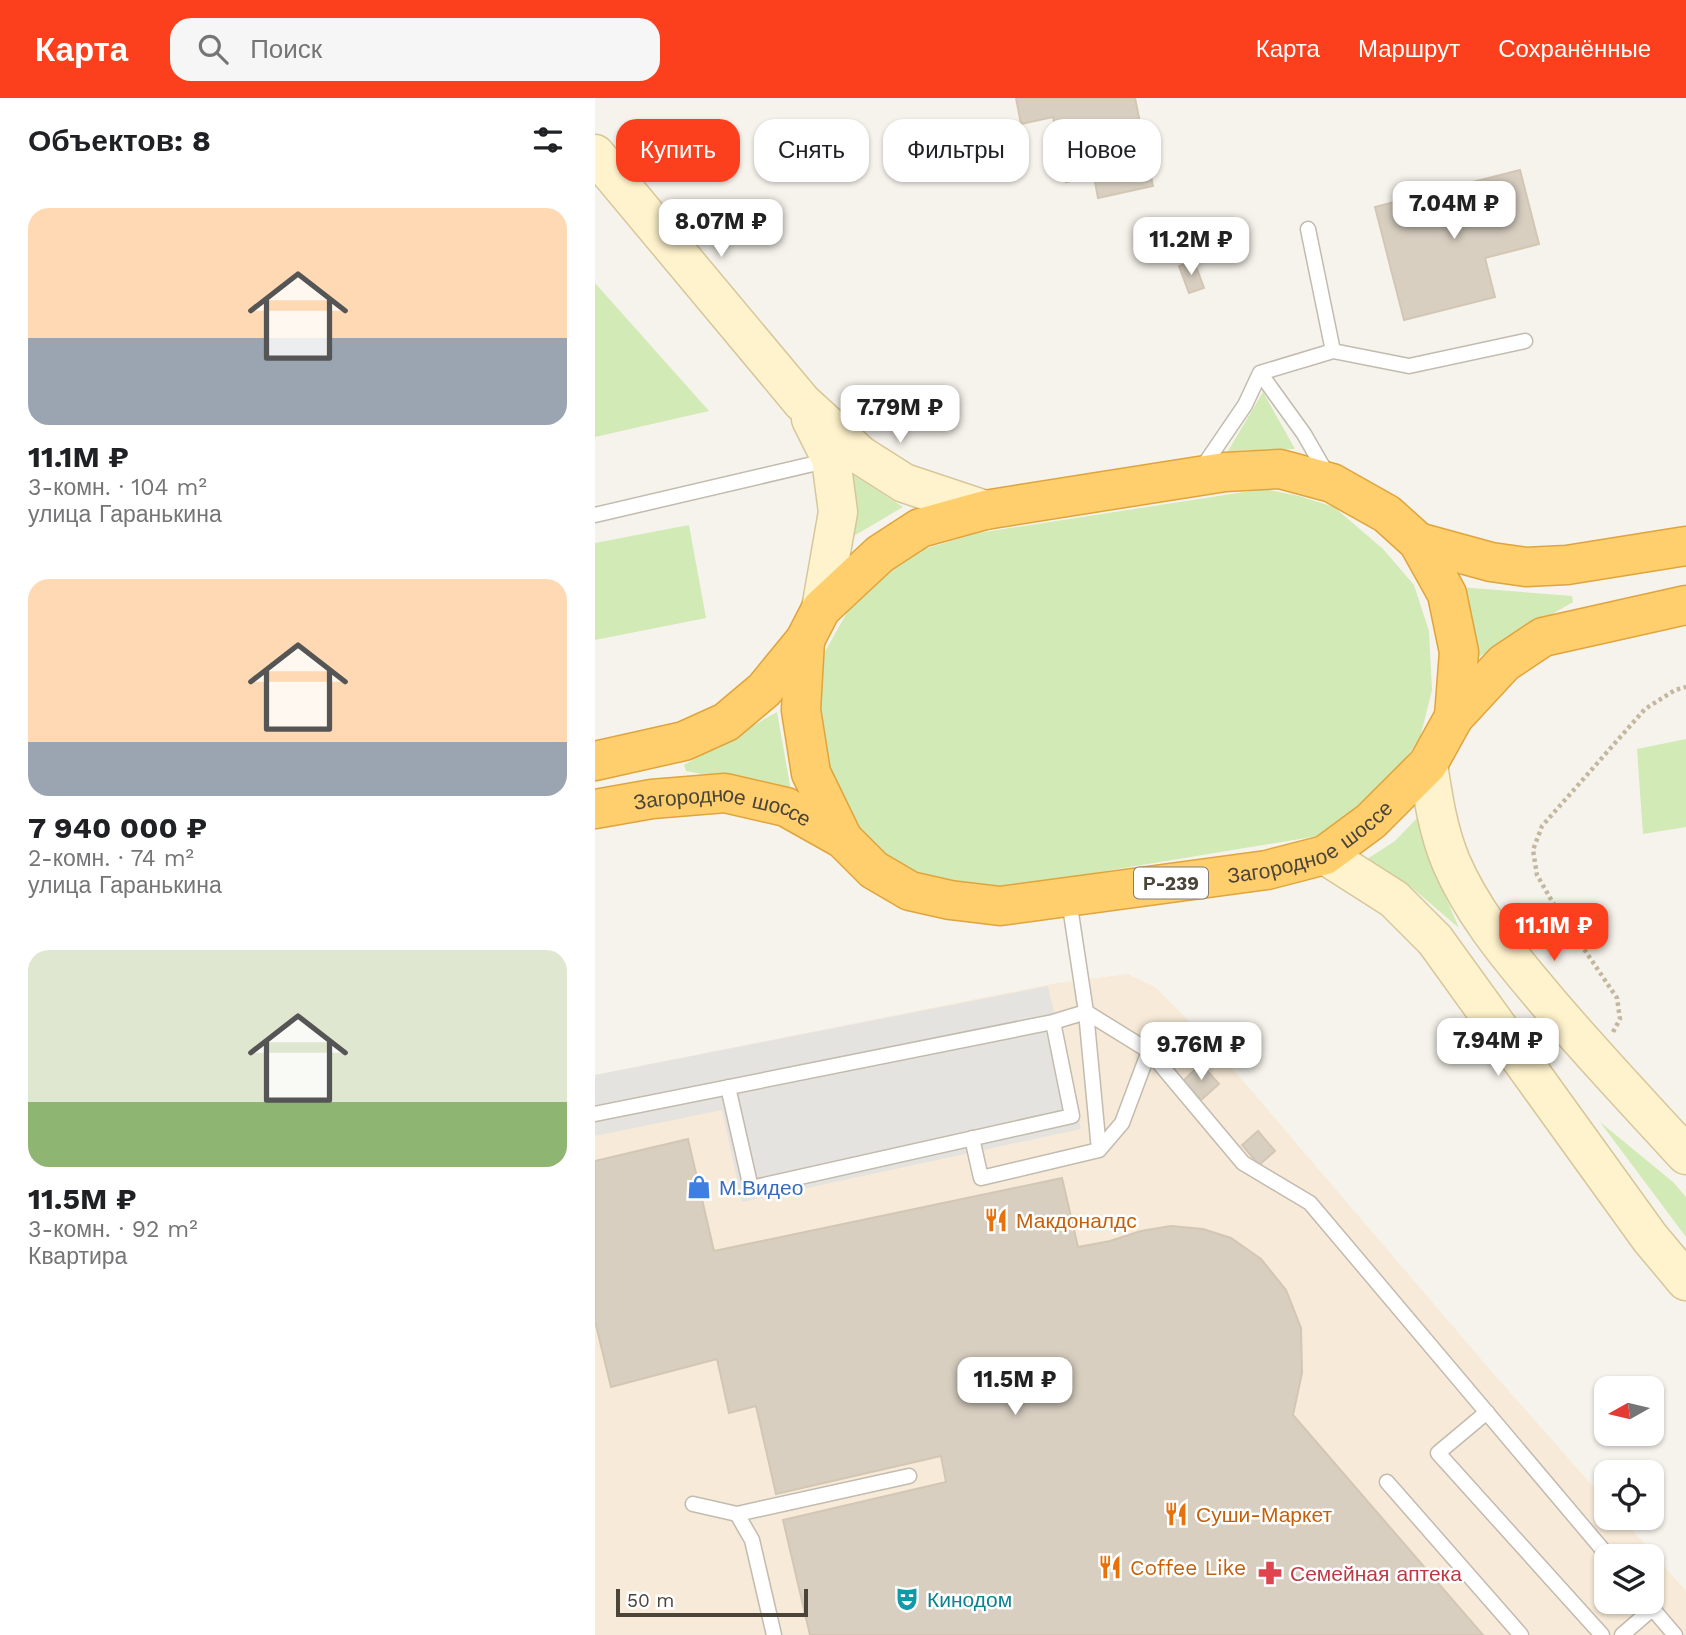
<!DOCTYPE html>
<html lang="ru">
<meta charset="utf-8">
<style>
:root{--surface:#fff;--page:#f6f6f6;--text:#202124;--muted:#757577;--accent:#fc3f1d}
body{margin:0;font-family:"Work Sans",sans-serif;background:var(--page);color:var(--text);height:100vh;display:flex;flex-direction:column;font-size:26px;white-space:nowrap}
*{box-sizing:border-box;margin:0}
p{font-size:23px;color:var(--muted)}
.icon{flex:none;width:38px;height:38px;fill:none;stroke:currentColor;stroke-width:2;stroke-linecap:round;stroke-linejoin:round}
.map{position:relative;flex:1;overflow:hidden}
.side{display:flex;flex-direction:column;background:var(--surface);width:595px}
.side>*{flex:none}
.banner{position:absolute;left:21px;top:21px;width:665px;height:63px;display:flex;gap:14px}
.needle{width:46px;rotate:262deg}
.buttons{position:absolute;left:999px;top:1278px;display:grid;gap:14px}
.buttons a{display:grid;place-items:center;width:70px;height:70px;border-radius:14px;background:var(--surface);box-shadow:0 2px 5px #0004;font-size:35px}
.scale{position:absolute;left:21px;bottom:18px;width:192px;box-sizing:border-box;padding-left:7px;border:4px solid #4b4439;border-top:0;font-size:19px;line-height:24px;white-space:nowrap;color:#4b4439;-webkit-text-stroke:5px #fff;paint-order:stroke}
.price{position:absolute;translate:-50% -60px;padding:0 16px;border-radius:14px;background:#fff;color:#222;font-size:23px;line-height:46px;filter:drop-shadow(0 2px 4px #0008)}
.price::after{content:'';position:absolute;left:50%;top:42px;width:21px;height:16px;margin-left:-10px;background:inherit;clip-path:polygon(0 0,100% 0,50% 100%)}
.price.selected{background:var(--accent);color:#fff}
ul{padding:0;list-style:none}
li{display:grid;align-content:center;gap:14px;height:371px;padding:0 28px}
li span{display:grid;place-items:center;height:217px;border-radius:21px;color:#555}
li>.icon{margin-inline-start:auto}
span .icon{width:126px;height:126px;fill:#fffc;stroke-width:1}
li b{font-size:30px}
h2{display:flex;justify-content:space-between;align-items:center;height:84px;padding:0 28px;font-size:30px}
.tag{padding:0 24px;border-radius:21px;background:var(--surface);box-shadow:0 2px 5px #0004;font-size:24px;line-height:63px}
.tag.selected{background:var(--accent);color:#fff}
header{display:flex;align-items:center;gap:42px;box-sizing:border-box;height:98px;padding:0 35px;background:var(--accent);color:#fff}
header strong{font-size:33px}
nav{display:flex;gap:38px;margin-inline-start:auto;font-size:24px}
.search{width:490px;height:63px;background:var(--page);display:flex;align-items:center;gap:18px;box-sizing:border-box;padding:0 24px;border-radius:21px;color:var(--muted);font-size:26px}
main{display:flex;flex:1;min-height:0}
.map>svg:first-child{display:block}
</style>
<header>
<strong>Карта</strong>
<div class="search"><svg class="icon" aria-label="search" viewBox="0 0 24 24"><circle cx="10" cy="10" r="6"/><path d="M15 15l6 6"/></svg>Поиск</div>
<nav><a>Карта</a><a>Маршрут</a><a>Сохранённые</a></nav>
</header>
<main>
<section class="side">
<h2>Объектов: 8<svg class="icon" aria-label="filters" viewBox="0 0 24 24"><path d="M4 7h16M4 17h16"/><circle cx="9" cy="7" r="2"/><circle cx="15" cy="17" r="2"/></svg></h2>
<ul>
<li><span style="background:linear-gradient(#ffd9b3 60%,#9aa5b1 0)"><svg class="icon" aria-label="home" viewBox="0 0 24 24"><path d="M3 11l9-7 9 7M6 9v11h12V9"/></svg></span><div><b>11.1M ₽</b><p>3-комн. · 104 m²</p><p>улица Гаранькина</p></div></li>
<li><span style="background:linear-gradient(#ffd9b3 75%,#9aa5b1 0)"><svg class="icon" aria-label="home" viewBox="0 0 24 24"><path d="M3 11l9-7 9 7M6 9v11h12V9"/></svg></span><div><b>7 940 000 ₽</b><p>2-комн. · 74 m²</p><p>улица Гаранькина</p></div></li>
<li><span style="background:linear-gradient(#dfe7d0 70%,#8fb573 0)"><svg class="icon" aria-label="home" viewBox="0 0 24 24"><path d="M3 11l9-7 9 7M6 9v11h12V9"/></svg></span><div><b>11.5M ₽</b><p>3-комн. · 92 m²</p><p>Квартира</p></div></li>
</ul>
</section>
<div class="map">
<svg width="1091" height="1537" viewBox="0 0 1091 1537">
<rect width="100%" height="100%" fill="#f6f3ec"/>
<path fill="#f7ead8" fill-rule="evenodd" d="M533 876 560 889 613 942 897 1274 1011 1403 1012 1419H1026L1091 1493V1537H0V977L462 885ZM1012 1458H1057V1503H1012Z"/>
<path fill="#d2eab5" d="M0 185 114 313 0 339Z
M668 294 700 351 633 353Z
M252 373 308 409 252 442Z
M669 391 704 398 739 409 788 451 819 487 834 533 837 592 825 640 789 692 729 737 438 785 383 791 336 781 278 750 242 697 222 641 227 559 260 500 309 457 383 435Z
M94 427 111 520 0 542V445Z
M864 489 977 498 978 504 877 563Z
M182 614 196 693 91 673 89 667Z
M1091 641V729L1048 736 1042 651Z
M824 718 839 773 864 830 815 788 769 763 800 743Z
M1005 1024 1078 1084 1091 1099V1139Z"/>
<path fill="#e5e3e0" d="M453 888 486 1031 147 1104 127 1012 0 1038V977Z"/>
<path fill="#d8cfc1" stroke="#d3c7b4" stroke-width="2" d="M421 0H540L558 88 503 100 499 78 471 84 458 19 426 26Z
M925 72 944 146 890 160 900 199 809 222 780 109Z
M599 163 609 190 594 195 584 168Z
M606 966 624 986 606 1002 588 983Z
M663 1033 680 1053 664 1067 647 1047Z
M93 1041 119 1153 467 1080 483 1149 515 1143 546 1133 576 1128 608 1131 636 1140 666 1161 691 1192 706 1230 707 1275 698 1317 888 1537H215L188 1422 351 1384 346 1358 181 1396 161 1308 134 1315 122 1261 16 1289 0 1223V1063Z"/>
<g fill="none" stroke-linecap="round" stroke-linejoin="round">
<g stroke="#c2bbae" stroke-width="17">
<path id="lane" d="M713 131 738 253
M665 275 709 336 732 376
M607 370 650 307 665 275 738 253 814 268 930 243
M0 417 235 362
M474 802 491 914 504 1052
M133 989 156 1090 477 1018 458 924
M0 1016 458 924 491 914 554 953 648 1065 715 1105 1013 1458
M377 1040 386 1080 504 1052 527 1025 554 953
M892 1314 843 1355 1007 1537
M792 1384 926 1537
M98 1406 142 1416 157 1442 179 1537
M142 1416 314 1378
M1051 1503 1080 1537
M1027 1537 1057 1511"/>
</g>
<g stroke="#d6c79b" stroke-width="41">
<path id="secondary" d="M0 56 207 304 265 357 309 385 390 412
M216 321 236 361 243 414 226 511
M833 666C838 699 843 733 856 764 876 811 909 852 942 891 989 948 1041 1002 1091 1057
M730 757 799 801 840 842 1055 1140 1091 1183"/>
</g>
<g stroke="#e0a43c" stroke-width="41">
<g id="highway">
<path d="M823 444 896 464 931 469 972 467 1091 448"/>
<path d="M210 542 206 612 216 675 248 741"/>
<path d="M0 663 89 643 131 624 169 592 210 542 226 511 285 456 325 430 390 412 503 394 630 374 685 371 737 385 792 416 823 444 852 496 864 554 859 619"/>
<path id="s1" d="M0 711 57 701 130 695 191 709 248 741 279 772 315 793 355 802 405 808 672 772 730 757 776 723 833 666 859 619 909 565 948 539 1091 507"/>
</g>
</g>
<path stroke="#c4b79f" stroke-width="4.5" stroke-dasharray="3.5 3.5" stroke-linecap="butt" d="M1018 934 1025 921 1022 900 958 805 942 777 938 752 947 728 1050 611 1080 592 1091 589"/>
<use href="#lane" stroke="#fff" stroke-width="14"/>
<use href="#secondary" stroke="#fff3cd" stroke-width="38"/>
<use href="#highway" stroke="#ffcf6e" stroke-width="38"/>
</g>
<defs>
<g id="shop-bare" transform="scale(1.89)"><path d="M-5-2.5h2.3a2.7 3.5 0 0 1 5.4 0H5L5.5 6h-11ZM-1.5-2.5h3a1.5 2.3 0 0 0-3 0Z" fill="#3f7fe0" stroke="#fff" stroke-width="2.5" paint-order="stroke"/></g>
<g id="restaurant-bare" transform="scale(1.89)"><path d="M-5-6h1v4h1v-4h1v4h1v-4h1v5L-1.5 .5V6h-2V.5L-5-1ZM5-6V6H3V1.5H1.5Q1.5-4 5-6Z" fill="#e8710a" stroke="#fff" stroke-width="2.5" paint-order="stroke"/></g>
<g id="pharmacy-bare" transform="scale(1.89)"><path d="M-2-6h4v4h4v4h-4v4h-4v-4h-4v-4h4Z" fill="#e0444e" stroke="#fff" stroke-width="2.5" paint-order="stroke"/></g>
<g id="theatre-bare" transform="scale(1.89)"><path d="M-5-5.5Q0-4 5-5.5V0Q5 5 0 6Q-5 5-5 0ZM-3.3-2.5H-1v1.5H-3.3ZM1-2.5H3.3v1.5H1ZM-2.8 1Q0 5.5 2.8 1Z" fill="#0f9aa8" stroke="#fff" stroke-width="2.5" paint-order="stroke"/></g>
</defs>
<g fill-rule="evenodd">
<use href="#shop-bare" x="104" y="1089"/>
<use href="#restaurant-bare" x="401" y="1122"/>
<use href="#restaurant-bare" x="581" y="1416"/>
<use href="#restaurant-bare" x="515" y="1469"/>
<use href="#pharmacy-bare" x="675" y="1475"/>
<use href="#theatre-bare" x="312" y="1501"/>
</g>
<g text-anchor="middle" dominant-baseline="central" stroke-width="5" stroke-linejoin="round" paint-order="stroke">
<rect fill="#fff" stroke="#817c74" stroke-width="2" x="539" y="769.5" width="74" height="31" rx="5"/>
<g font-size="19" font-weight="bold" fill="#4b4439">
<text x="576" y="785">Р-239</text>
</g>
<g font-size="21" fill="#4b4439" stroke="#fff">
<text stroke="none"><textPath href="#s1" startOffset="130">Загородное шоссе</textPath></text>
<text stroke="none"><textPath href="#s1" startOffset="756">Загородное шоссе</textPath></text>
</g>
<g font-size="21" fill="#366cbe" stroke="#fff" text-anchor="start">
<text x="124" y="1089">М.Видео</text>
</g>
<g font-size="21" fill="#c56008" stroke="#fff" text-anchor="start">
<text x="421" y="1122">Макдоналдс</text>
<text x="601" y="1416">Суши-Маркет</text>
<text x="535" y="1469">Coffee Like</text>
</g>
<g font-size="21" fill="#be3a42" stroke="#fff" text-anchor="start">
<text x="695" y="1475">Семейная аптека</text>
</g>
<g font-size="21" fill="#0d838f" stroke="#fff" text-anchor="start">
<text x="332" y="1501">Кинодом</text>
</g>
</g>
</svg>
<div class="buttons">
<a><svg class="needle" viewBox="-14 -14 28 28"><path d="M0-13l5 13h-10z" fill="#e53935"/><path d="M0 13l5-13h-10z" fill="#757577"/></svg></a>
<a><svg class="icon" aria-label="locate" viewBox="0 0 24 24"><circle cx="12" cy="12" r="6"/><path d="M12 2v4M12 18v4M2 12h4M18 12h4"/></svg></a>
<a><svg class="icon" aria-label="layers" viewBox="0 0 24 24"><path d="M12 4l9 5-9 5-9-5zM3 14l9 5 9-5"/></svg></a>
</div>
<div class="scale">50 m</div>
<b class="price" style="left:859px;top:143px">7.04M ₽</b>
<b class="price" style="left:126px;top:161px">8.07M ₽</b>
<b class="price" style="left:596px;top:179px">11.2M ₽</b>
<b class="price" style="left:305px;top:347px">7.79M ₽</b>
<b class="price selected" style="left:959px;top:865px">11.1M ₽</b>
<b class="price" style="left:903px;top:980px">7.94M ₽</b>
<b class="price" style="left:606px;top:984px">9.76M ₽</b>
<b class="price" style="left:420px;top:1319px">11.5M ₽</b>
<div class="banner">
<a class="tag selected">Купить</a>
<a class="tag">Снять</a>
<a class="tag">Фильтры</a>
<a class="tag">Новое</a>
</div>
</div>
</main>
